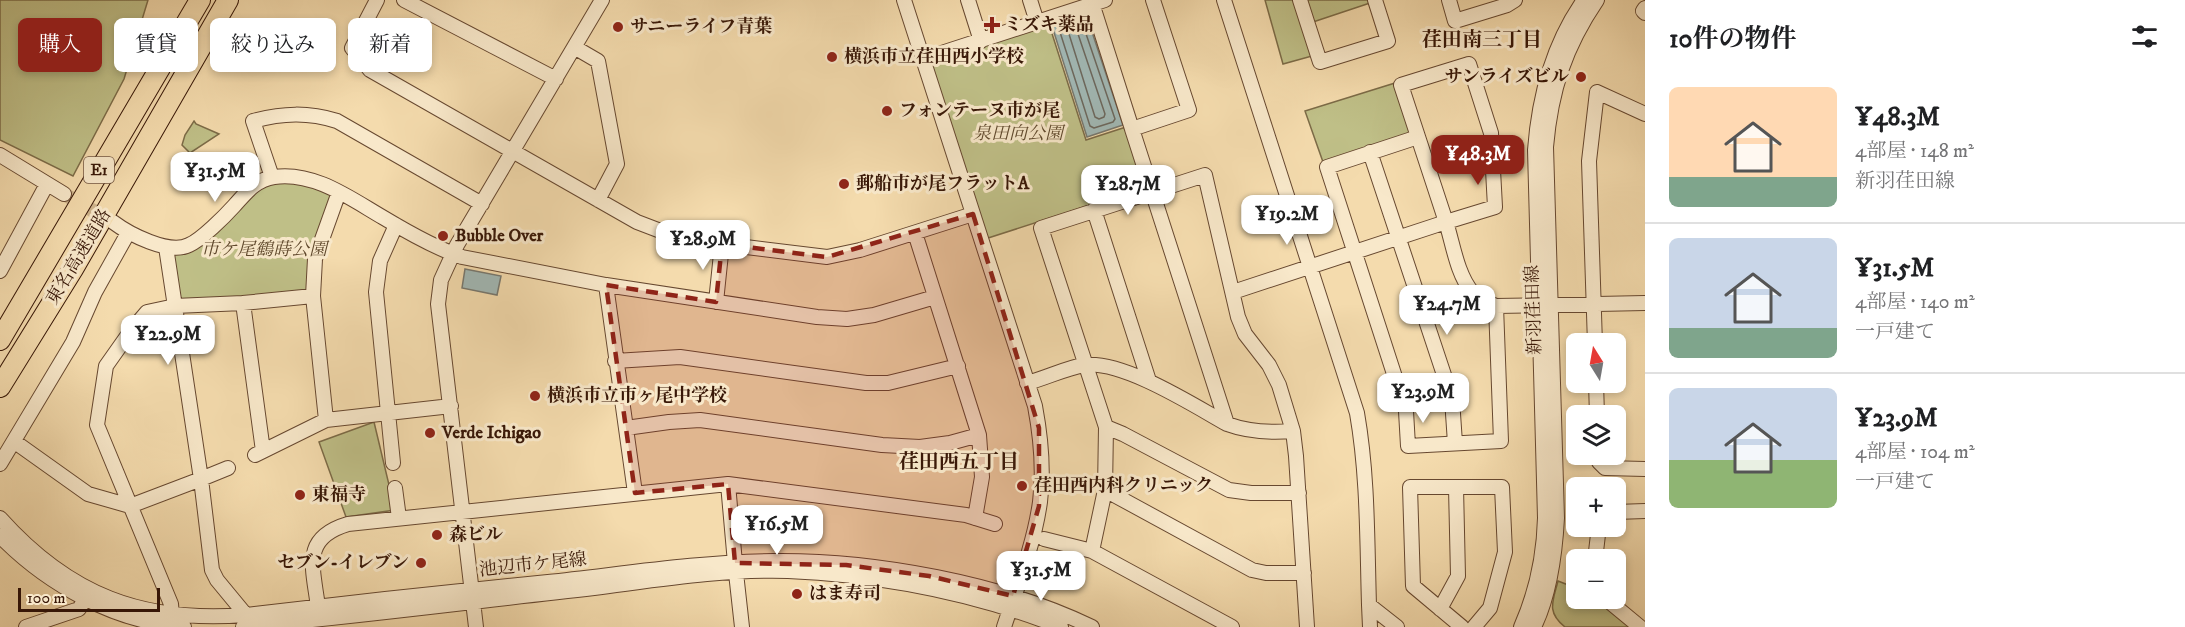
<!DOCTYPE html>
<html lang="ja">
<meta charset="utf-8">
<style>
:root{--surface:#fff;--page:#f6f6f6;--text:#202124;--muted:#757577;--line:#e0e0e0;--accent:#8f2418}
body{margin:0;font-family:"IM FELL DW Pica","Noto Serif JP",serif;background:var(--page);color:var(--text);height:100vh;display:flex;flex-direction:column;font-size:22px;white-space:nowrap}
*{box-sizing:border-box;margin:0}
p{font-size:20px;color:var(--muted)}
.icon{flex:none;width:33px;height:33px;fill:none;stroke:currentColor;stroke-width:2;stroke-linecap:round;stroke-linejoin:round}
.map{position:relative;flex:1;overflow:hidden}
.sheet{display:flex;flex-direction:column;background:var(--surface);width:540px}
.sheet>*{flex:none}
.top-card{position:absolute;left:18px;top:18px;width:570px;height:54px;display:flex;gap:12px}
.needle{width:39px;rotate:349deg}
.buttons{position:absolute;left:1566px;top:333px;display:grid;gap:12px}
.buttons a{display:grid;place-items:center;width:60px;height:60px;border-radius:9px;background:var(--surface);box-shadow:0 3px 9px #0003;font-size:30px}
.scale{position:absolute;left:18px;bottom:15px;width:142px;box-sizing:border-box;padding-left:6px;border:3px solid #381707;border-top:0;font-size:16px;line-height:21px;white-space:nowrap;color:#381707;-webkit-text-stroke:4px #f8e8ca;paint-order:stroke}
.price{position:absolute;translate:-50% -51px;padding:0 14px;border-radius:12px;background:#fff;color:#222;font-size:20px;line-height:39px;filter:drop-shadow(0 2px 3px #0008)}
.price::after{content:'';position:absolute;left:50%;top:36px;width:18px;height:14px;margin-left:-9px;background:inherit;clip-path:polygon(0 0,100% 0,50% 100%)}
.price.current{background:var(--accent);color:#fff}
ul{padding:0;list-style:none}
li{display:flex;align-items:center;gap:18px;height:150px;padding:0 24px}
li+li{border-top:2px solid var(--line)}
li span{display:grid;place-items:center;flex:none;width:168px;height:120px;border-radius:9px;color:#555}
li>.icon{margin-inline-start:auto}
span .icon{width:72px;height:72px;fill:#fffc;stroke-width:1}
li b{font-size:26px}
h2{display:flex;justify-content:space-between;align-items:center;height:72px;padding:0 24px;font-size:26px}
.tag{padding:0 21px;border-radius:9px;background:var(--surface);box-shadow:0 3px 9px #0003;font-size:21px;line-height:54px}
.tag.current{background:var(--accent);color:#fff}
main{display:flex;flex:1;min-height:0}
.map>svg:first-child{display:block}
</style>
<main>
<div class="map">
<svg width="1645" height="627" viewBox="0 0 1645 627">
<rect width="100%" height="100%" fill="#f4dbad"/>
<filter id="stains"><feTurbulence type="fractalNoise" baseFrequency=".00333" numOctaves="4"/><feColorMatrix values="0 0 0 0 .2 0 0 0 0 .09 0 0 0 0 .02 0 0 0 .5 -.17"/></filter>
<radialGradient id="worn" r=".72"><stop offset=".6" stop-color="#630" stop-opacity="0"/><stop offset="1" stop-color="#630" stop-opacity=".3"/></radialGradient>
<path fill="#bfbf87" stroke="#7c6b47" stroke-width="1.5" d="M0 0H148L124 79 73 176 0 140Z
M1265 0H1294L1312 56 1283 64Z
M1303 0H1369L1370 3 1310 23Z
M1048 21 1086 140 1126 127 1146 187 985 239 928 62Z
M1395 83 1411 134 1323 162 1305 111Z
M194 121 196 124 219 134 190 153 182 145 185 135Z
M272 177 339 192 315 259 313 296 175 306 166 247 188 246Z
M374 422 395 510 346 517 319 442Z
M1558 581 1576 588V598L1597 599 1633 627H1565C1546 612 1553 601 1558 581Z"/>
<path fill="#a1b8b5" stroke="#77786f" stroke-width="1.5" d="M1085 11 1123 125 1087 137 1051 23Z
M465 269 501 276 497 295 462 288Z"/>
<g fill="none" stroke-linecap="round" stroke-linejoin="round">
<path stroke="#6c685e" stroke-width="1.5" d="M1078 20 1082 22 1115 119 1113 122 1094 128 1090 126 1059 29 1061 26Z
M1075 29 1077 31 1105 114 1104 117 1099 119 1095 117 1069 34 1070 31Z"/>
<path stroke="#ceb48c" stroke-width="14" stroke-dasharray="14 7" stroke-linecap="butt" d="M64 194 111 221"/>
<g stroke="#674830" stroke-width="16">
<path id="minor" d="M377 0 352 48 370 70 637 222 671 235 722 244 827 257 860 250 973 214
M404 0 556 79
M904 0 1035 406C1041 438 1044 470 1040 502 1034 545 1017 587 1004 627
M968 0 981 41
M1030 0 1037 22
M1091 0 1132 129 1189 110 1153 0
M1224 0 1357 413C1368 476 1367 540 1369 605L1397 627
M1300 0 1320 62 1388 41 1375 0
M1449 0 1455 21 1507 5 1515 0
M1645 8 1643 11 1645 13
M574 47 598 61 617 164 598 200
M923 59 1105 0
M1469 64 1491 133 1495 207 1446 222 1401 85Z
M1132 129 1227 424
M1418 137 1327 167 1406 411 1408 446 1501 441 1496 306
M1370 152 1452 399 1455 443
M0 155 64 194
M272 177 253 121C283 113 308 112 337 121L482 204
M1094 210 1149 381
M113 222C129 234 169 255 189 245 201 240 225 216 234 206 246 193 255 180 274 177 314 171 351 199 384 218 409 233 435 248 462 257L606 285 817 317 847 319 874 315 935 297
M915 233 979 435 982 477 975 518
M166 247 201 479 228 468
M0 271 47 184
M606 285 635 493
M1233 292 1446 222C1453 244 1457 274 1472 292 1479 299 1488 303 1496 306L1645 303
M716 302 722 244
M243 303 263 451
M1595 344 1589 161 1597 92 1645 114
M615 361 680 357 866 383H888L958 366
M1596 382 1597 416
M1027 383C1046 378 1066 368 1084 365 1123 360 1193 405 1227 424 1249 432 1270 433 1293 431
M326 420 313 296 315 259 339 192
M1106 427 1123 434 1229 490 1251 493H1299
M626 428 669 422 700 420 882 445 920 447 950 443 979 435
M15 442 88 494 130 506 201 479 212 570 217 580 250 620
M1598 454 1599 462 1605 468 1645 469
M255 455 326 420 451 406
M393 463 376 292 380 261 396 225
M0 464 73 342 95 292 128 233
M728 484 735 563
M395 488 399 518
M1616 512 1645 511
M0 518C69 595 142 623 245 615 346 603 447 592 548 582 623 574 698 562 774 561 875 560 1001 583 1092 627
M0 536C48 585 115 622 184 627
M1044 539 1092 551 1105 490
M1092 551 1232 627
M1595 560 1599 526
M736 573 742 627
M1304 573H1266L1252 570 1105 490 1106 427 1041 228 1205 175 1238 317 1245 334 1269 365 1279 385 1293 431 1296 456 1307 627
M1605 598 1640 627
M1369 605 1370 627
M318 607C313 567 301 538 348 524L728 484 966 515 995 524
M1440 609 1458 576 1456 487
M26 627 79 609 85 599
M173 627 171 604 97 425 106 366 130 332 147 312 175 306 243 303 313 296
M243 627C360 616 477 601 594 588 657 580 723 569 788 571 881 575 974 593 1061 627
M476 627 438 304 441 280 457 245 602 0
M1462 627 1413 586 1410 487H1502L1505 552 1490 608 1474 627
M1521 627C1537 591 1544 557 1545 518L1535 150C1539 96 1553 44 1584 0
M1534 627C1550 594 1555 555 1557 518L1546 147C1551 90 1565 47 1597 0"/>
</g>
<g stroke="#381707" stroke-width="22">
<path id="highway" d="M0 340 200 0
M0 387 73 269 228 0"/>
</g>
<use href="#minor" stroke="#f8e8ca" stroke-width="14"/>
<use href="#highway" stroke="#f4dbad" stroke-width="20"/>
</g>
<path fill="#8f2418" fill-opacity="0.2" stroke="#8f2418" stroke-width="4.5" stroke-dasharray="12 8" stroke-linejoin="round" d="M973 214 1039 428V506L1013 596 929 576 846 565 735 563 728 484 635 493 606 285 716 302 722 244 827 257Z"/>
<g fill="#8f2418" stroke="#f8e8ca" stroke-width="2">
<path d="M989 16h6v6h6v6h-6v6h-6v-6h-6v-6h6z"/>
<circle cx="618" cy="27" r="6"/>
<circle cx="832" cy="57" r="6"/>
<circle cx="1581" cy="77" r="6"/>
<circle cx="887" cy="111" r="6"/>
<circle cx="844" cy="184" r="6"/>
<circle cx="443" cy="236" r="6"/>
<circle cx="535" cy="396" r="6"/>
<circle cx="430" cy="433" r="6"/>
<circle cx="1022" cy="486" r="6"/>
<circle cx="300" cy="495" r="6"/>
<circle cx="437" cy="535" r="6"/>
<circle cx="421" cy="563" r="6"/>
<circle cx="797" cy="594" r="6"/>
</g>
<g text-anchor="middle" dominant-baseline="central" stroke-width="6" stroke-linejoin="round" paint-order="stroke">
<rect fill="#f8e8ca" stroke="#725642" stroke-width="1.5" x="84" y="157" width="30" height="26" rx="4.5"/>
<g font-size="16" font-weight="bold" fill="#381707">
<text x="99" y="170">E1</text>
</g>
<g font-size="18" font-weight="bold" fill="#381707" stroke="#f8e8ca" text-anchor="start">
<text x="1004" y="25">ミズキ薬品</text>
<text x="630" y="27">サニーライフ青葉</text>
<text x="844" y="57">横浜市立荏田西小学校</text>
<text x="1569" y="77" text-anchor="end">サンライズビル</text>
<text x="899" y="111">フォンテーヌ市が尾</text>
<text x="856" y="184">郵船市が尾フラットA</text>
<text x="455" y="236">Bubble Over</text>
<text x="547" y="396">横浜市立市ヶ尾中学校</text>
<text x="442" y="433">Verde Ichigao</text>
<text x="1034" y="486">荏田西内科クリニック</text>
<text x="312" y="495">東福寺</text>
<text x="449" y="535">森ビル</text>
<text x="409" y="563" text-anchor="end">セブン-イレブン</text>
<text x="809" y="594">はま寿司</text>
</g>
<g font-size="18" font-style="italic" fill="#60492d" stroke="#f8e8ca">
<text x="1018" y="134">泉田向公園</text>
<text x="264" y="250">市ケ尾鶴蒔公園</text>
</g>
<g font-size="18" fill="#381707" stroke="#f8e8ca">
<text transform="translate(79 257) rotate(-59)">東名高速道路</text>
<text transform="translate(1534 310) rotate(-92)">新羽荏田線</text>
<text transform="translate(533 565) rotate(-6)">池辺市ケ尾線</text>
</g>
<g font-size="20" font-weight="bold" fill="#381707" stroke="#f8e8ca">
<text x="1482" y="40">荏田南三丁目</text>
<text x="959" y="462">荏田西五丁目</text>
</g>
</g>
<rect width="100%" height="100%" filter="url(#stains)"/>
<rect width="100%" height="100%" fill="url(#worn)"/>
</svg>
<div class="buttons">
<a><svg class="needle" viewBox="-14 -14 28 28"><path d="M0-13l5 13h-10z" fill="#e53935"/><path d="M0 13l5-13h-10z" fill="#757577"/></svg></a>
<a><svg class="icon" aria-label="layers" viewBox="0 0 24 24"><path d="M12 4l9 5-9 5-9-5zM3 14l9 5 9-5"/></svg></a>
<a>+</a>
<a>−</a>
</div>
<div class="scale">100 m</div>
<b class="price current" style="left:1478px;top:186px">¥48.3M</b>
<b class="price" style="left:215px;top:203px">¥31.5M</b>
<b class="price" style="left:1128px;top:216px">¥28.7M</b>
<b class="price" style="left:1287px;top:246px">¥19.2M</b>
<b class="price" style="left:703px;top:271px">¥28.9M</b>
<b class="price" style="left:1447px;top:336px">¥24.7M</b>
<b class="price" style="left:168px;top:366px">¥22.9M</b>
<b class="price" style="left:1423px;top:424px">¥23.9M</b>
<b class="price" style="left:777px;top:556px">¥16.5M</b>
<b class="price" style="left:1041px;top:602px">¥31.5M</b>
<div class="top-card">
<a class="tag current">購入</a>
<a class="tag">賃貸</a>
<a class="tag">絞り込み</a>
<a class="tag">新着</a>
</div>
</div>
<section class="sheet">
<h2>10件の物件<svg class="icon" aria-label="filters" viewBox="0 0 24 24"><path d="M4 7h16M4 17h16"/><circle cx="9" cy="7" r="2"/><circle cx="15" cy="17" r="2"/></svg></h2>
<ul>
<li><span style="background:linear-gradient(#ffd9b3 75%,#7fa58c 0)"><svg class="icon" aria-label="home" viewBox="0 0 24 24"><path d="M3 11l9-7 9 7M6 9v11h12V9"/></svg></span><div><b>¥48.3M</b><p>4部屋 · 148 m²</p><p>新羽荏田線</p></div></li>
<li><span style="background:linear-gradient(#c9d6e8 75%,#7fa58c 0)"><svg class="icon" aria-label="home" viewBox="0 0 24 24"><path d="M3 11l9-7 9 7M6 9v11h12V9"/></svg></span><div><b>¥31.5M</b><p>4部屋 · 140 m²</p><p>一戸建て</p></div></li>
<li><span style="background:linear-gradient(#c9d6e8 60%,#8fb573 0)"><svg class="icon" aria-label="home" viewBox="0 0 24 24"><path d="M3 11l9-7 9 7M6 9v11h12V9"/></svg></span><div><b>¥23.9M</b><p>4部屋 · 104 m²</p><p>一戸建て</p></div></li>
</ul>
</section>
</main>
